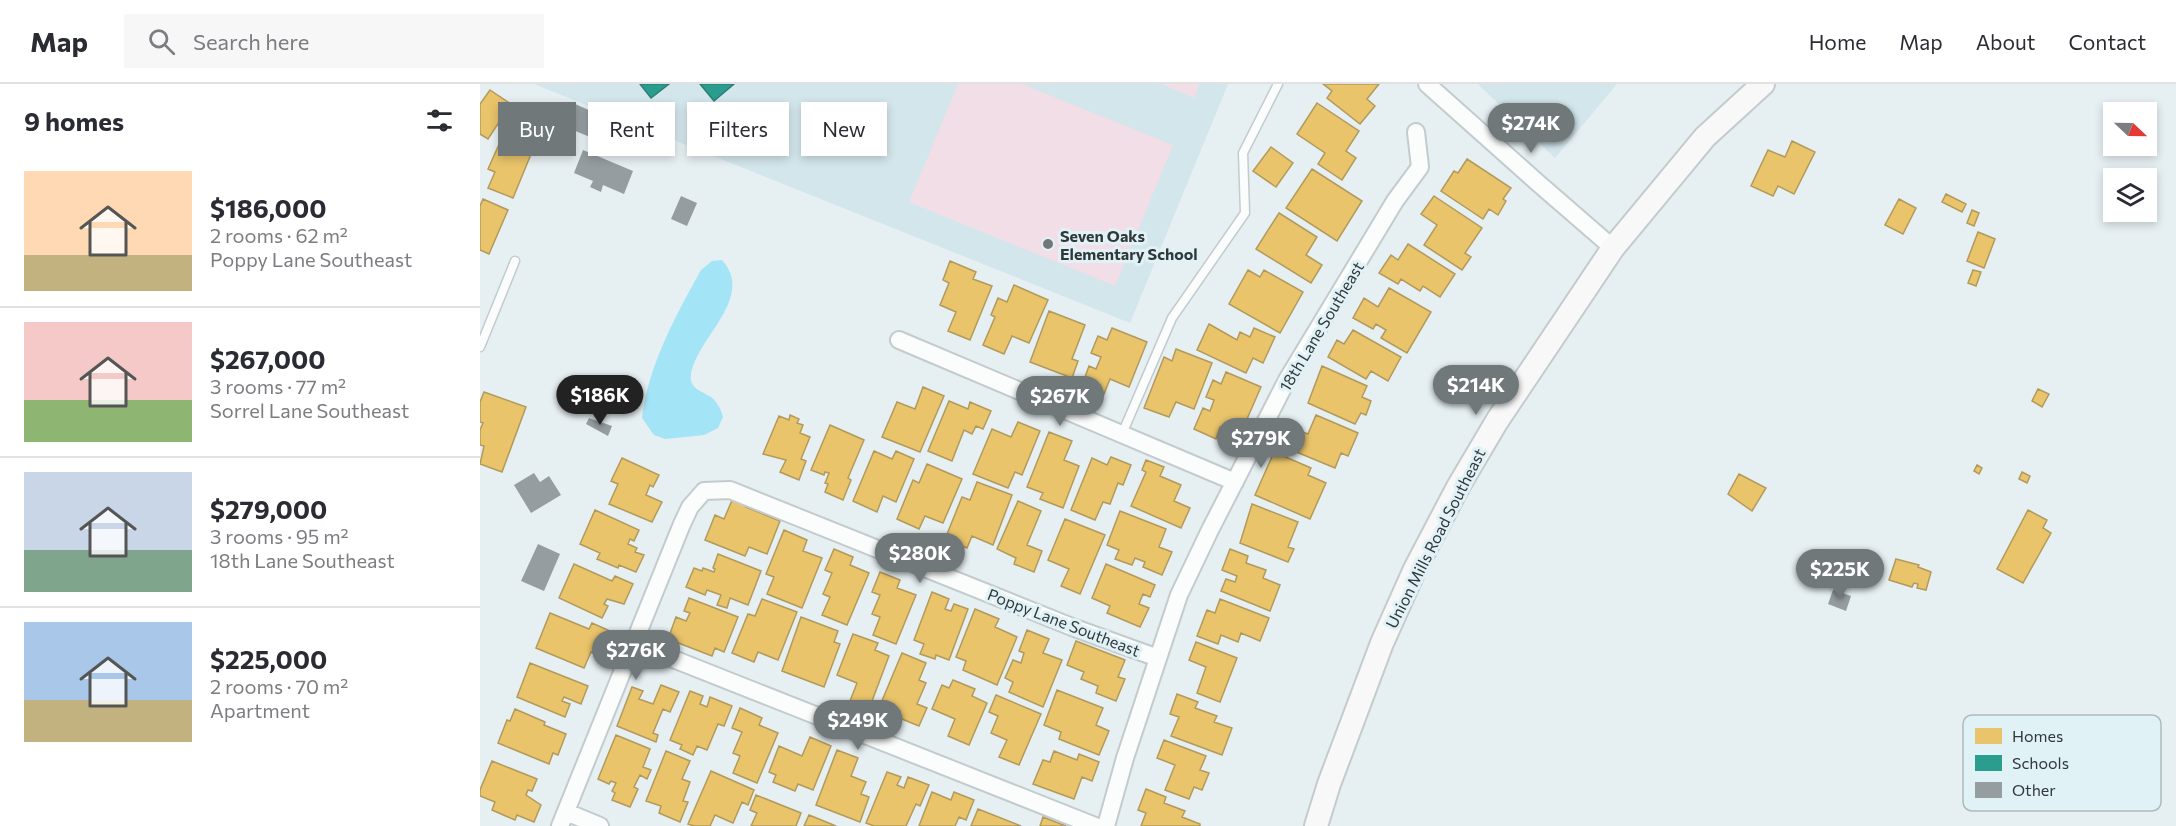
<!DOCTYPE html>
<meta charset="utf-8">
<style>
:root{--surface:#fff;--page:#f7f7f7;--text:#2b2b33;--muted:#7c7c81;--line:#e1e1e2;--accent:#70787a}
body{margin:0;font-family:Commissioner,sans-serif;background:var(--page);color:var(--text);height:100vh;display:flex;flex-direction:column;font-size:22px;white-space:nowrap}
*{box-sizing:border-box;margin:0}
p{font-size:20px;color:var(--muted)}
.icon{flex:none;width:33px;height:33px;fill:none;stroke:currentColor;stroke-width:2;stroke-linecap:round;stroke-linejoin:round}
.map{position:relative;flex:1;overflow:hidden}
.sheet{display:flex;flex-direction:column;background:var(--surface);width:480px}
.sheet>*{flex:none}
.hud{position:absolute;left:18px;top:18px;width:570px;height:54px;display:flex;gap:12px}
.needle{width:39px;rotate:112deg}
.controls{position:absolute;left:1623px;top:18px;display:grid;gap:12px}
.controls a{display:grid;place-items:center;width:54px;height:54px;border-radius:0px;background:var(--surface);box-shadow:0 3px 9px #0003;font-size:30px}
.price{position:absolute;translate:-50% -51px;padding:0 14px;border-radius:21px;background:var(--accent);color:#fff;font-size:20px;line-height:39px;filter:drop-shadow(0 2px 3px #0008)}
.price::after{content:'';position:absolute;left:50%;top:36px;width:18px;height:14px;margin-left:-9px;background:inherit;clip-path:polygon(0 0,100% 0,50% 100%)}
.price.current{background:#222;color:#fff}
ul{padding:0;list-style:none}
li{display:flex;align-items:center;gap:18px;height:150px;padding:0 24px}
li+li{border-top:2px solid var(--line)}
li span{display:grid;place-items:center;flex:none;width:168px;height:120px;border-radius:0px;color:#555}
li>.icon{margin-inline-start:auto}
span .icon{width:72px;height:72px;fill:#fffc;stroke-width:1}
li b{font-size:26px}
h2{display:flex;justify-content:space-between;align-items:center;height:72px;padding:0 24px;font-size:26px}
.tag{padding:0 21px;border-radius:0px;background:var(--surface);box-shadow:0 3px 9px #0003;font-size:21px;line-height:54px}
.tag.current{background:var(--accent);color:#fff}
header{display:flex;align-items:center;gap:36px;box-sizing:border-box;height:84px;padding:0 30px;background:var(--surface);border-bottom:2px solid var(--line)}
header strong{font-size:28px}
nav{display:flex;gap:33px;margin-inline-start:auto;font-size:21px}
.search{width:420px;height:54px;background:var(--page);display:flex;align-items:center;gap:15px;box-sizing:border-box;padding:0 21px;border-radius:0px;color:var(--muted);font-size:22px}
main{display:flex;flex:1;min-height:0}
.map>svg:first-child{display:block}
</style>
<header>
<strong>Map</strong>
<div class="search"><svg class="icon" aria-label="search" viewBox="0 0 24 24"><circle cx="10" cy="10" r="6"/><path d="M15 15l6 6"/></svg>Search here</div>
<nav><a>Home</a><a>Map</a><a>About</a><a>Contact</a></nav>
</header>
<main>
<section class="sheet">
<h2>9 homes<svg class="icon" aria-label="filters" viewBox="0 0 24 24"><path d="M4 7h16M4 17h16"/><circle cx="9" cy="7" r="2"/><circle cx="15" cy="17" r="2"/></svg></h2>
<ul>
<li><span style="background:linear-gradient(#ffd9b3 70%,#c2b280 0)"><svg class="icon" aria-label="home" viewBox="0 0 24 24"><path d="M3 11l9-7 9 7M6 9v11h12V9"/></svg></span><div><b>$186,000</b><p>2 rooms · 62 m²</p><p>Poppy Lane Southeast</p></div></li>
<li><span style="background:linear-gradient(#f6c9c9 65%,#8fb573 0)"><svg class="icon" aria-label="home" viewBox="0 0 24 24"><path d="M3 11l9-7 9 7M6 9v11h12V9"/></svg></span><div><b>$267,000</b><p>3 rooms · 77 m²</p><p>Sorrel Lane Southeast</p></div></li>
<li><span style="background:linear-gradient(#c9d6e8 65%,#7fa58c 0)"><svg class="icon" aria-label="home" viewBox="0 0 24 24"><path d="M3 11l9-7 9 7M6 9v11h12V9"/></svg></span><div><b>$279,000</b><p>3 rooms · 95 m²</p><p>18th Lane Southeast</p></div></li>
<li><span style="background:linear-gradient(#a9c7e8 65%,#c2b280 0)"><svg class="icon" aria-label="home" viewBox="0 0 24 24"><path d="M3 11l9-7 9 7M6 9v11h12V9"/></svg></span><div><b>$225,000</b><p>2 rooms · 70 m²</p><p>Apartment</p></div></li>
</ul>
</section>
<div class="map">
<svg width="1696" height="742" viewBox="0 0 1696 742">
<rect width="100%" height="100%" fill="#e6eff2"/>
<path fill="#d3e6ec" d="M54 0H748L650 239Z
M998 0H1137L1075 74Z"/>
<path fill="#f1dee7" d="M478 0H542L693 61 635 202 429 118Z
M681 0H719L715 14Z"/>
<path fill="#a4e4f7" d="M242 176C276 214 216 254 211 291 209 305 222 307 231 313 237 318 241 325 243 333L238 344 224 351 185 355 174 351 162 334C168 282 196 231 221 186L232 177Z"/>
<path fill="#e9c46a" stroke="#b29a5c" stroke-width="1.5" d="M843 0H899L887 15 895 22 880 40 847 14 852 7Z
M10 6 31 20 8 55 0 50V20Z
M837 19 879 47 866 67 876 74 862 96 838 80 845 69 817 50Z
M29 47 56 58 33 114 8 104 15 88 8 85 21 56 24 57Z
M1312 57 1335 68 1314 110 1298 102 1293 112 1271 102 1288 66 1305 73Z
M791 63 813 79 796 103 773 87Z
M987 75 1031 104 1023 115 1026 117 1018 131 1009 125 1003 135 961 107 974 87 978 89Z
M832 85 882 117 857 157 806 124Z
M1466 110 1486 120 1482 128 1462 118Z
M954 112 1002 144 985 169 991 173 982 186 944 161 957 141 941 130Z
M3 115 28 126 9 170 0 166V122Z
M1419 115 1436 124 1423 150 1405 141Z
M1492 126 1499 129 1494 142 1487 139Z
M799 129 837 153 826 171 842 181 831 199 776 165Z
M1498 148 1515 155 1504 184 1487 177Z
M928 160 975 190 960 213 943 202 940 207 921 195 918 200 899 189 911 171 918 176Z
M470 177 496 188 493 195 512 202 490 256 468 247 476 228 460 221 469 199 463 196Z
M768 186 780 193 784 186 823 208 800 249 749 220Z
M1493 186 1501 188 1496 202 1488 199Z
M534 201 568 216 549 259 532 252 524 270 503 261 515 233 511 231 518 214 527 218Z
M909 204 951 228 927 269 901 254 906 246 896 240 893 245 873 234 884 214 898 223Z
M569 227 605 241 592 275 598 277 592 294 550 278Z
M729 240 757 256 760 248 770 253 774 244 795 253 783 279 773 274 766 289 717 266Z
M632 244 667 258 649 303 630 295 624 310 602 301 609 282 616 285 621 273 611 269 618 252 627 256Z
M873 246 921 273 908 297 891 287 886 295 848 273 857 256 864 260Z
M696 265 732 279 714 325 696 318 689 333 664 324 684 273 692 277Z
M842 282 887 302 882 313 891 317 886 331 881 329 875 340 828 319Z
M746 288 781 303 760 351 740 343 736 355 714 345 723 324 730 327 734 316 726 313 733 296 741 300Z
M443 303 464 312 440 368 402 353 417 318 435 325Z
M1558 305 1569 310 1562 323 1552 317Z
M4 308 46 323 22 388 0 380 4 362 0 361V346L3 339 0 338V318Z
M469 317 488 325 490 318 511 327 503 345 496 342 492 350 484 346 472 377 448 367Z
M310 331 319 335 317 339 323 341 320 349 330 353 321 375 326 377 319 396 300 388 306 376 283 370 299 332 309 336Z
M836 331 878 349 868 372 861 369 855 384 802 362 810 343 828 350Z
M538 338 560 347 542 391 535 388 528 404 493 390 512 345 531 353Z
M350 341 384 356 368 394 371 396 363 416 345 408 348 400 345 399 349 389 345 388 344 391 331 386Z
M569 348 592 357 584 376 599 382 583 424 560 415 563 409 547 403Z
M394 367 412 375 416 367 434 375 416 418 403 412 397 428 373 417Z
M794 368 831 384 828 391 846 399 830 435 775 411Z
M631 373 651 381 643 401 638 399 630 420 623 418 615 436 591 426 612 374 627 381Z
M142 374 179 391 173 403 170 401 166 411 182 418 172 438 129 420 138 400 131 397Z
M666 376 684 383 680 392 701 401 694 417 710 424 701 444 651 422 666 388 662 386Z
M447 380 482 395 463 439 445 432 439 445 417 435 433 396 439 399Z
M1497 381 1502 384 1499 390 1494 387Z
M1542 388 1550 392 1547 399 1539 395Z
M1259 390 1286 404 1272 427 1248 410Z
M497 398 532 411 513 461 492 452 487 464 465 455 482 413 490 416Z
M253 414 267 420 266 423 300 437 287 470 269 463 265 472 225 456 235 431 244 435Z
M538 417 561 427 547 461 562 467 554 488 534 480 536 474 517 465Z
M772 420 818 438 808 463 814 465 808 478 760 459Z
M115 426 159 446 154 457 150 455 148 460 157 464 155 468 164 471 156 488 139 481 138 484 117 475 120 469 100 460Z
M1548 426 1567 436 1563 444 1571 449 1543 499 1517 485Z
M640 427 686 445 679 463 692 468 682 491 663 483 665 478 655 474 652 481 635 475 639 466 627 461Z
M585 435 625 451 600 510 581 502 589 485 568 476Z
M304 446 327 456 323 467 342 474 322 524 287 510 294 493 286 490Z
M354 465 373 473 370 481 389 489 367 541 342 531 350 513 343 510 352 489 345 486Z
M750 465 768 472 766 479 786 486 783 494 800 501 790 527 741 507 746 495 755 498 757 492 742 486Z
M238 470 281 487 268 521 250 514 247 524 237 521 241 511 227 506 225 511 206 503 214 484 222 487 223 484 234 488 235 485 233 484Z
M1416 475 1439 481 1438 483 1451 488 1446 506 1437 504 1438 500 1434 499 1432 503 1409 496Z
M94 480 132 497 135 492 153 500 144 520 127 515 124 520 128 522 122 534 79 514Z
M626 480 675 501 670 513 663 510 659 520 669 524 660 543 627 529 630 522 612 514Z
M400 488 420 496 417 504 436 511 416 560 393 551 400 533 392 530 400 511 392 508Z
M452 508 469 515 465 525 471 527 474 520 488 525 469 576 456 571 455 575 440 570 444 560 434 556Z
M209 514 258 533 244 568 235 564 232 572 188 555 196 533 206 537 210 529 204 527Z
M282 515 317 528 298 576 278 568 274 578 252 569 268 530 275 532Z
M740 515 789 534 780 557 761 549 758 558 741 551 738 560 717 552 727 526 735 529Z
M495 525 519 535 515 543 537 553 517 601 483 586 486 577 476 573Z
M70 529 109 545 112 539 132 548 122 573 111 568 104 584 56 564Z
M321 533 358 547 354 558 360 560 344 603 302 587Z
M547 546 569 555 563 569 582 576 563 623 529 608 533 598 525 594 533 576 541 579 544 569 539 567Z
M373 550 398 559 395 566 409 572 389 625 370 617 377 599 357 591Z
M596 557 645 576 638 593 645 595 636 617 616 609 618 602 601 595 604 588 587 581Z
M716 558 757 574 740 618 717 609 726 583 709 576Z
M422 569 446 579 439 596 446 599 437 620 447 624 439 642 417 633 420 627 401 619Z
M50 579 108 602 101 620 84 613 82 617 90 620 85 633 37 613Z
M473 596 495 605 492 612 507 619 489 661 468 652 475 635 452 625 462 601 469 604Z
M181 601 199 608 190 628 183 625 173 649 178 651 176 658 137 642 152 603 163 607 159 615 173 620Z
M577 606 623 624 616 641 629 647 619 671 579 655 581 648 564 641Z
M210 607 223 612 220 620 227 623 230 613 252 622 244 642 238 640 227 666 217 662 213 671 200 665 202 661 190 656Z
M697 610 718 618 715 624 737 632 734 638 752 644 742 671 691 652 699 633 690 630Z
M516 611 561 630 539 681 519 673 527 656 511 649 518 632 509 628Z
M260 624 282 634 279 641 298 649 277 699 253 689 260 672 253 669 262 648 252 644Z
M35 625 65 638 64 641 86 650 78 671 73 669 69 680 18 659 27 636 30 637Z
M136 651 170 665 163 683 171 686 167 695 160 691 154 703 158 705 150 723 132 716 135 709 132 707 136 699 131 697 129 700 118 695Z
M330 653 351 662 333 706 318 700 315 707 293 698 296 691 289 688 299 662 322 672Z
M684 656 726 672 720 686 729 689 722 706 714 703 709 715 685 706 695 681 677 674Z
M357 666 378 674 371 692 386 698 381 710 389 713 380 738 336 721Z
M186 667 210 677 202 695 210 698 203 717 208 718 200 738 179 729 181 722 166 717Z
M574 667 597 676 599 670 619 678 612 697 602 693 594 715 553 700 563 676 570 678Z
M12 677 57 695 52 707 48 706 46 711 61 721 54 738 37 731 35 736 12 726 15 718 0 712V706Z
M231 687 274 706 268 721 262 718 253 739 235 731 230 742H214L208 740Z
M407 688 421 693 417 701 424 704 428 693 449 701 440 722 436 720 426 742H394L386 739Z
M666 705 686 713 684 719 705 727 702 733 720 740V742H661L666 729 658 726Z
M452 708 471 716 474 708 494 716 486 736 479 733 475 742H439Z
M276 711 321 729 316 742H271L277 729 270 726Z
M498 725 541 742H491Z
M329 731 356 742H324Z
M563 733 586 742H560Z"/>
<path fill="#2a9d8f" stroke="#2c7f76" stroke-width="1.5" d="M160 0H189L171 14Z
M220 0H254L234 17Z"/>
<path fill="#969da0" d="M95 20 127 34 117 56 86 43Z
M103 66 153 87 144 110 123 101 121 108 110 103 113 97 94 89Z
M201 112 217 119 207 142 191 135Z
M109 334 132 342 128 352 106 340Z
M54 389 60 398 69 392 81 411 51 429 34 401Z
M58 460 80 470 64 507 41 497Z
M1353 506 1371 512 1366 527 1348 520Z"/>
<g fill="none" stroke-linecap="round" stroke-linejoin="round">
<g stroke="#c4cbcd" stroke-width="11">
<path id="lane" d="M0 263 35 177
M642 350 692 234 765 129 763 69 798 0"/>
</g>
<g stroke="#c4cbcd" stroke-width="20">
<path id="street" d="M947 0 1058 99 1133 164
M419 256 755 398
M153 559 615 742
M86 728 120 742
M80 742 202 440 210 423 224 407 250 406 592 543 678 574
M626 742 645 674 699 511 730 446 807 296 915 117 940 83 936 48"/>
</g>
<g stroke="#c4cbcd" stroke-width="26">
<path id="secondary" d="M836 742 849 700 902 559 935 485 978 403 1017 337 1133 164 1225 53 1283 0"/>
</g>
<use href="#lane" stroke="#fbfdfd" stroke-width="8"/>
<use href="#street" stroke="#fbfdfd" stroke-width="16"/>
<use href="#secondary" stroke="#f9f8f9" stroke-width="22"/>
</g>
<circle fill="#70787a" stroke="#e1f2f7" stroke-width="2" cx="568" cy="160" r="6"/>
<g text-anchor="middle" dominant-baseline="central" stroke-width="6" stroke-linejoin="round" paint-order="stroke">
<g font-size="16" font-weight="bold" fill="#31383a" stroke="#e1f2f7" text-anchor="start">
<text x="580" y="151">Seven Oaks<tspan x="580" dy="18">Elementary School</tspan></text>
</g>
<g font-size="16" fill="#31383a" stroke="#e1f2f7">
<text transform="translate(841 242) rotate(-59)">18th Lane Southeast</text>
<text transform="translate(955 454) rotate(-63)">Union Mills Road Southeast</text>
<text transform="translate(584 538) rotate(21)">Poppy Lane Southeast</text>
</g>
</g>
<rect x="1483" y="631" width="198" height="96" rx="9" fill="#e1f2f7" stroke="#acbabe" stroke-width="1.5"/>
<rect x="1495" y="644" width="27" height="16" fill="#e9c46a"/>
<rect x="1495" y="671" width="27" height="16" fill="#2a9d8f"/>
<rect x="1495" y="698" width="27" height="16" fill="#969da0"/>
<g font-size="16" fill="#31383a">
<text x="1532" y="658">Homes</text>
<text x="1532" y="685">Schools</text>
<text x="1532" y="712">Other</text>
</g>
</svg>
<div class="controls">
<a><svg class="needle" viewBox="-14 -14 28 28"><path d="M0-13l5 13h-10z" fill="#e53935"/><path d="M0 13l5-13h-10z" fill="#7c7c81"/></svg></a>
<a><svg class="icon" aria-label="layers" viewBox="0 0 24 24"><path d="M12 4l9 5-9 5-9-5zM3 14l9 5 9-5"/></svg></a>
</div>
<b class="price" style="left:1051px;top:70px">$274K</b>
<b class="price" style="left:996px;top:332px">$214K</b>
<b class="price current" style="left:120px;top:342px">$186K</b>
<b class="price" style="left:580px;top:343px">$267K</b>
<b class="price" style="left:781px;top:385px">$279K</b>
<b class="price" style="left:440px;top:500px">$280K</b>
<b class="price" style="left:1360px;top:516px">$225K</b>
<b class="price" style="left:156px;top:597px">$276K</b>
<b class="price" style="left:378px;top:667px">$249K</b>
<div class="hud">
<a class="tag current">Buy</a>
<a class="tag">Rent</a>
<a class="tag">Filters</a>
<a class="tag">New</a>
</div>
</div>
</main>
